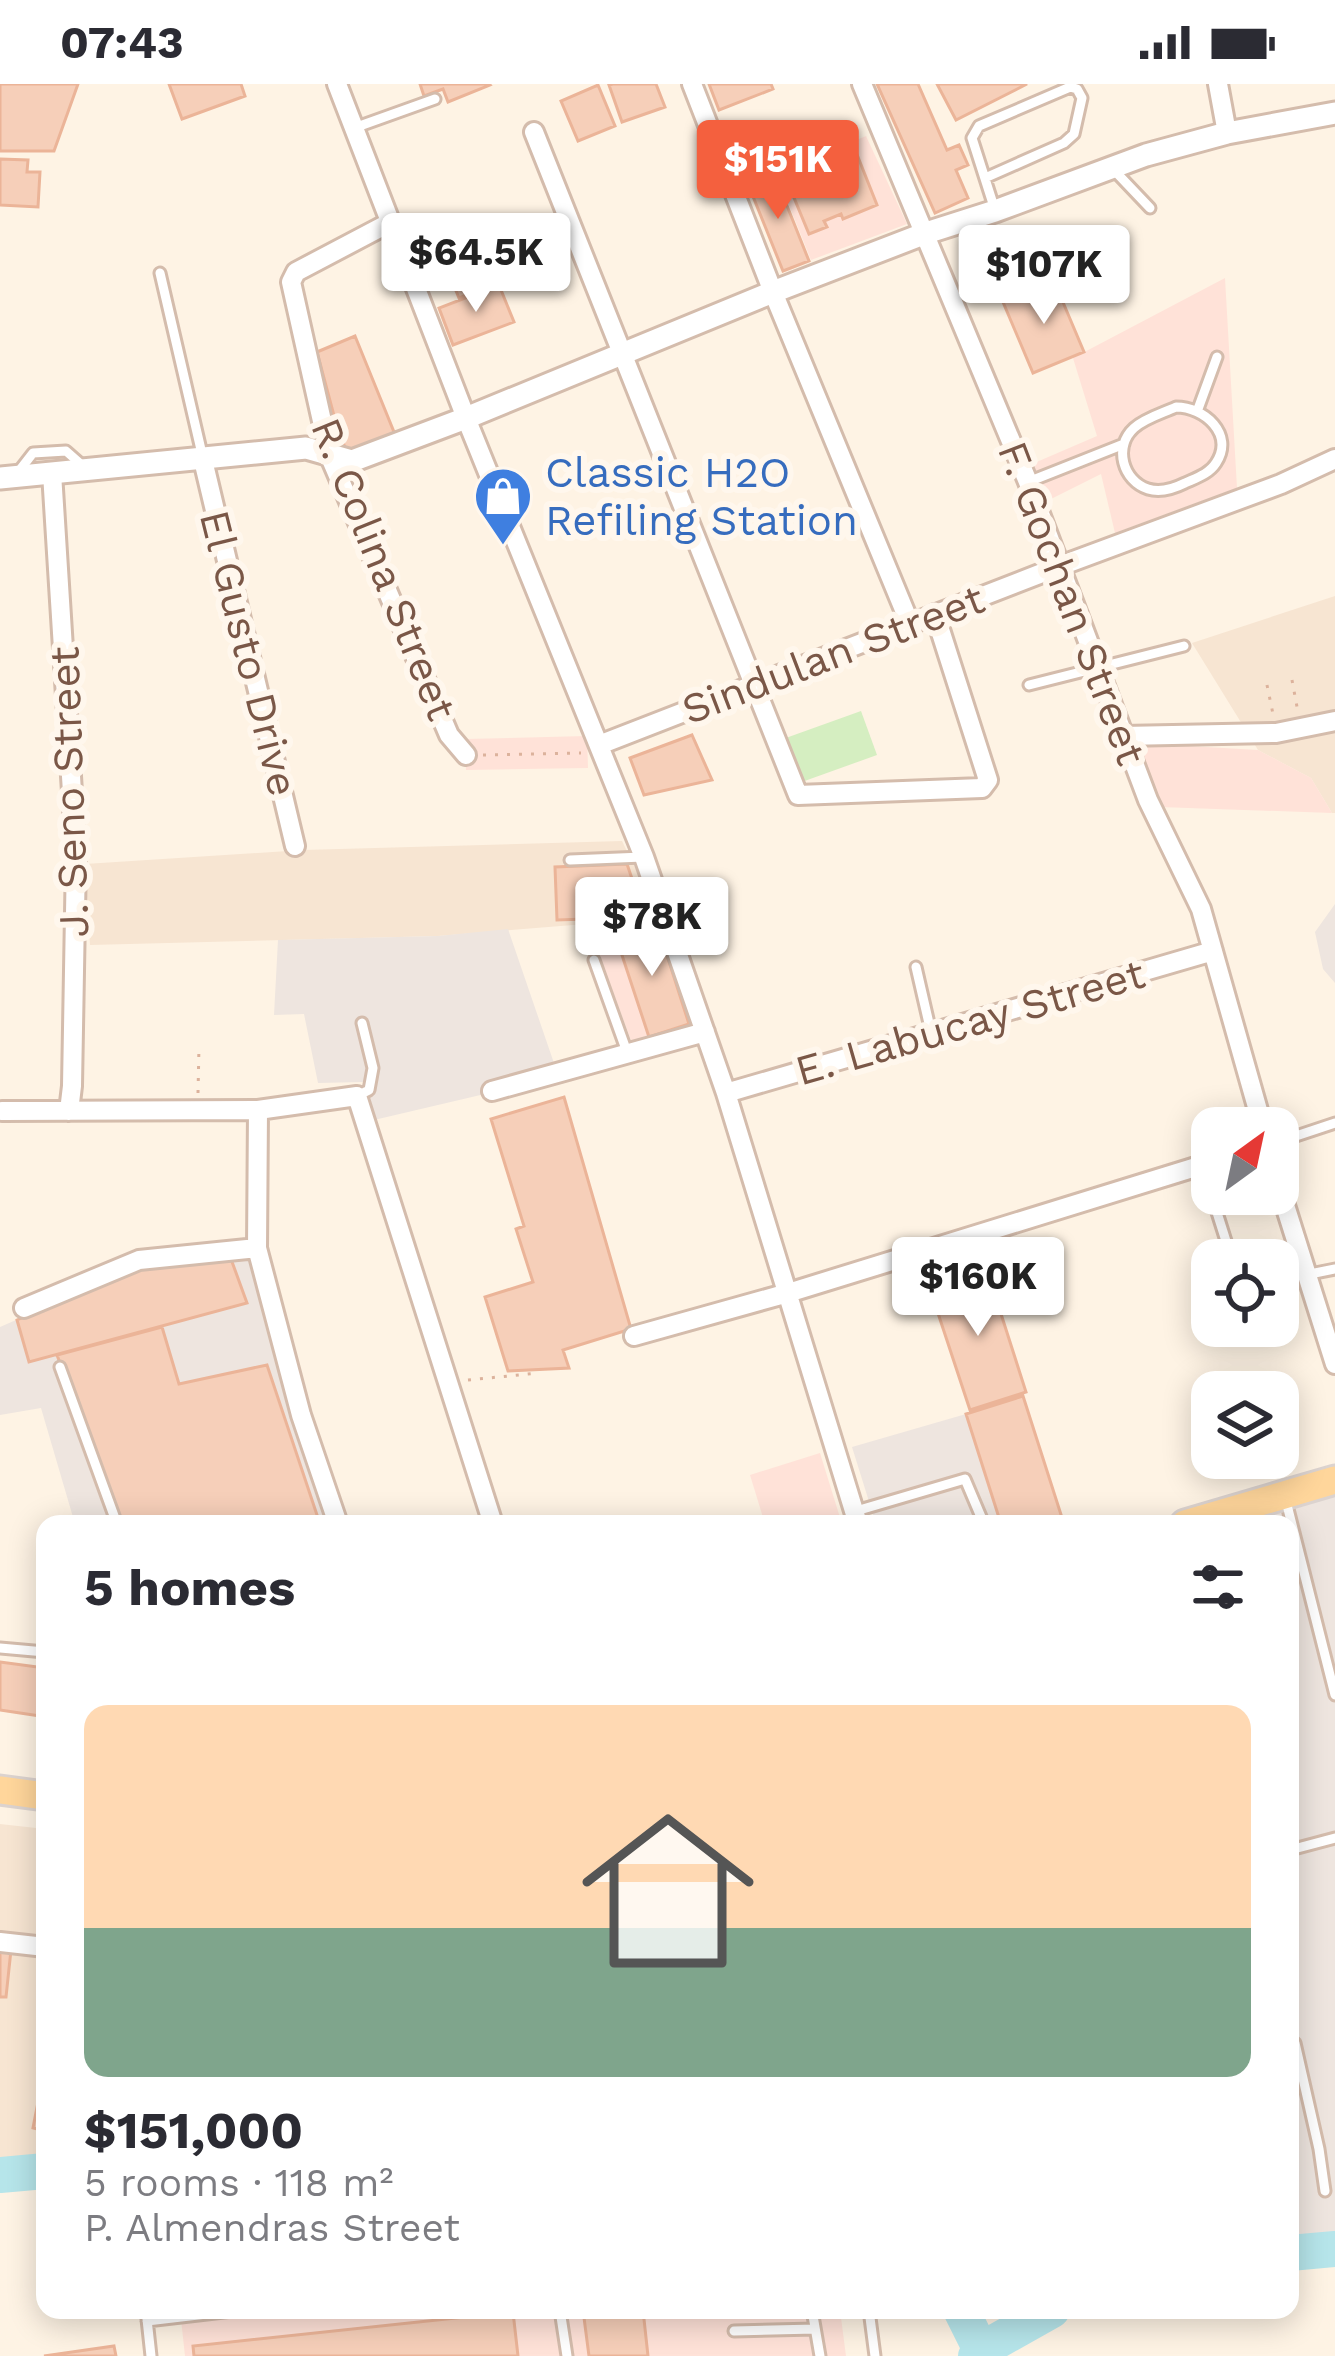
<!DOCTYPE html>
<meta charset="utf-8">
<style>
:root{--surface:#fff;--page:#f2f2f3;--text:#2b2b33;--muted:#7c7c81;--accent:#f4603e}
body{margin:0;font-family:"Work Sans",sans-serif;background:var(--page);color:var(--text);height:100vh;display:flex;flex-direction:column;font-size:45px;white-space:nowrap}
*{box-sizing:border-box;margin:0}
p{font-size:39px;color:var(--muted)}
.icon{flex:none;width:66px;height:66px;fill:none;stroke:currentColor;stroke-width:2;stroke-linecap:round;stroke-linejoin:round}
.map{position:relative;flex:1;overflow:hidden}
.panel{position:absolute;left:36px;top:1431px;width:1263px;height:804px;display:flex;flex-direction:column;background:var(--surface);border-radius:24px;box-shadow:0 6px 30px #0003}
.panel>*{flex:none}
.needle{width:78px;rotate:33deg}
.buttons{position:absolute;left:1191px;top:1023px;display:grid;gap:24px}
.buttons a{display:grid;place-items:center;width:108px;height:108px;border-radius:24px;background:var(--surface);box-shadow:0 6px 30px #0003;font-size:60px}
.price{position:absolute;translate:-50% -102px;padding:0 27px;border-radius:12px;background:#fff;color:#222;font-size:39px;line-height:78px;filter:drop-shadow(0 3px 6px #0008)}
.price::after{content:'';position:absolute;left:50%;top:72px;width:36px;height:27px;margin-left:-18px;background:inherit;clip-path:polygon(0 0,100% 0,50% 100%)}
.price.on{background:var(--accent);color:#fff}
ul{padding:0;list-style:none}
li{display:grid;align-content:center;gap:24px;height:636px;padding:0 48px}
li span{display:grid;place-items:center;height:372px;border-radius:24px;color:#555}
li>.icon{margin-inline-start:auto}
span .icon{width:216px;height:216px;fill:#fffc;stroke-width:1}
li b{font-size:51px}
h2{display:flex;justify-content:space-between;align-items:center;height:144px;padding:0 48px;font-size:51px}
.status{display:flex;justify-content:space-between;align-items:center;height:84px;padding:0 60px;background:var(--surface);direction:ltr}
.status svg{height:33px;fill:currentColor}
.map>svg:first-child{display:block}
</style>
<div class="status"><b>07:43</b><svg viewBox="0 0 49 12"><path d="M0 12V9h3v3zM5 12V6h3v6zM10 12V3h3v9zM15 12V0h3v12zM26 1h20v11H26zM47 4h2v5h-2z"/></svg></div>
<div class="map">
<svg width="1335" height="2272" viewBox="0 0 1335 2272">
<rect width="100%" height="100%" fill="#fef3e4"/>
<path fill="#f7e5d2" d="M1335 512V729H1332L1311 694 1258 666 1192 559Z
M622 757 660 834 438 852 90 861 85 780 303 766Z
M0 1740 45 1745V2070L0 2074Z"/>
<path fill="#ffe2d8" d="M866 52 907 140 811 176 776 89Z
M1225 194 1237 404 1115 449 1101 390 1045 418 1032 380 1097 352 1073 274Z
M587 652 588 684 466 686 465 655Z
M1136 659 1258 666 1311 694 1332 729 1160 723Z
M660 834 694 945 632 959 587 839Z
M820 1369 842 1440H765L750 1391Z
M180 2226H840L846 2272H185Z"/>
<path fill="#eee5df" d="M1335 820V899L1323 885 1315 848Z
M508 845 556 985 489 1009 374 1036 363 998 318 999 304 930 274 931 278 856 438 852Z
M251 1173 327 1440H75L41 1324 0 1331V1243L140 1182Z
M966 1330 1001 1440H876L852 1363Z
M1335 1410V2154L1290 2159V1440H1238Z"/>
<path fill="#d5eec1" d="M861 627 877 671 799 699 783 655Z"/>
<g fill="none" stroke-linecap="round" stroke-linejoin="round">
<path stroke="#b6e5ea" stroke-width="36" d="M0 2091 45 2087
M1290 2169 1335 2165
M961 2226 981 2266
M976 2272 981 2266 1052 2226"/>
</g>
<path fill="#f6cfb9" stroke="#ebb498" stroke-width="3" d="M0 0H78L54 67H0Z
M169 0H241L245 12 182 35Z
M420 0H489L490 1 448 18 443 5 424 12Z
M613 0H656L665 23 622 38 609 1Z
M709 0H771L773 5 719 26Z
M877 0H918L947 66 959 61 968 81 956 86 968 114 935 129Z
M937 0H1027L956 36Z
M598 1 615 42 578 57 561 17Z
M830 68 834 78 856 68 877 121 843 135 841 130 824 137 827 143 809 150 783 87Z
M0 75 28 76 27 88H40L38 123 0 121Z
M774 89 809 177 783 187 748 100Z
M480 139 493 169 445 188 433 157Z
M493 175 503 197 459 214 450 192Z
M1054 197 1084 268 1033 289 1003 218Z
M499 201 514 238 453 261 439 224Z
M355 252 396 353 348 371 337 343 317 268Z
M692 651 712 696 644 711 630 674Z
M627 780 645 833 557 836 555 783Z
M656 837 689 940 649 953 615 850Z
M564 1013 631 1245 563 1266 569 1284 508 1287 485 1213 533 1198 516 1145 524 1142 491 1035Z
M231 1175 247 1219 29 1278 17 1236 140 1182Z
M986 1183 1026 1308 970 1326 929 1202Z
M162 1243 179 1300 267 1281 320 1440H120L57 1271Z
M1023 1312 1064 1440H1001L966 1330Z
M0 1578 45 1584 40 1632 0 1626Z
M0 1864 11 1866 6 1913H0Z
M45 1982V2047L33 2044Z
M583 2226H643L648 2272H589Z
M513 2228 518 2272H194L193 2262Z
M114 2262 116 2272H44Z"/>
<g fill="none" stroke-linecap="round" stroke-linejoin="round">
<g stroke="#d4bcac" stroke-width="15">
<path id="service" d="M354 44 435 15
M1112 84 1150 124
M985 94 1064 59 1074 50 1082 14 1077 5 1070 3 979 42 972 54 995 126
M160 189 202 370
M1176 323C1204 323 1235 350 1216 379 1209 390 1196 394 1185 399 1173 405 1161 409 1148 405 1123 397 1113 363 1134 344 1145 334 1163 329 1176 323Z
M1198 325 1217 273
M19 387 33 369 66 367 83 382
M1028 398 1124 360
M1029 601 1184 562
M570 776 643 773
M594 876 627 968
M916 883 931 948
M357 1012 369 1006 373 984 362 939
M1278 1058 1335 1039
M1202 1081 1232 1176
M1278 1192 1305 1191 1335 1185
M60 1283 117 1440
M1286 1417 1335 1611
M856 1427 965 1395 984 1440
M0 1564 45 1568
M1290 1766 1335 1754
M1290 1960 1295 1959 1319 2065 1325 2107
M146 2226 151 2272
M560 2226 567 2272
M812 2226 820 2272
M869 2226 875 2272
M147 2237 241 2226
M734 2247 815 2245"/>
</g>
<g stroke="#d4bcac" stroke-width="24">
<path id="minor" d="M337 0 466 334 644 773 726 1009 858 1440
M692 0 773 208 910 540
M862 0 1028 398 1148 716 1201 825 1263 1044
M1218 0 1227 49
M534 48 798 711 982 704 988 696 935 530
M389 139 296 188 291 198 330 373 449 651 466 671
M203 376 295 762
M52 389 76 772 72 1002 69 1027
M1123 652 1276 649 1335 637
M599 661 1060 482 1281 400 1335 375
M492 1007 705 948
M726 1009 1213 867
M258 1026 257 1164 301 1331 338 1440
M2 1027 258 1026 357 1012 493 1440
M1278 1099 1335 1280
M24 1224 139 1176 257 1164
M634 1252 788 1209 1212 1078
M0 1858 45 1863"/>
</g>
<g stroke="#d4bcac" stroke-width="27">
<path id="tertiary" d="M0 394 306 364 352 377 466 334 773 208 926 149 995 127 1146 71 1227 49 1335 29"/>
</g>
<g stroke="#dcd3cf" stroke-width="33">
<path id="primary" d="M1185 1440 1335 1396
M0 1706 45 1712"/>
</g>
<path stroke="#dcb29c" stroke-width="3" stroke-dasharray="3 9" stroke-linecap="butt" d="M1292 596 1297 623
M1267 601 1273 630
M483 671 581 669
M198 1009 199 962
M468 1296 539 1289"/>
<use href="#service" stroke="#fff" stroke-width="9"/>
<use href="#minor" stroke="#fff" stroke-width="18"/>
<use href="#tertiary" stroke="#fff" stroke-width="21"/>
<use href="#primary" stroke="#ffd69b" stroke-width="27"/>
</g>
<defs>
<g id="shop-pin" transform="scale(3)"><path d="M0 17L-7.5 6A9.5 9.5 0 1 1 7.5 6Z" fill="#3f7fe0" stroke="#fff7ed"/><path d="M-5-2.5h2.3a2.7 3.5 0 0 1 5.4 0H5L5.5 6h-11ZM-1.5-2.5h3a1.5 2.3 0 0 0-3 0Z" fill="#fff"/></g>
</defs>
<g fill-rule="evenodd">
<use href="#shop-pin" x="503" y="412"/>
</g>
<g text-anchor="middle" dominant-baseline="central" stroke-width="12" stroke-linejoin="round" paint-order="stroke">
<g font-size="42" fill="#366cbe" stroke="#fff7ed" text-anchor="start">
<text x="545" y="388">Classic H2O<tspan x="545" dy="48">Refiling Station</tspan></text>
</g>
<g font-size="42" fill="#7a5747" stroke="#fff7ed">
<text transform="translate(384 485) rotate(68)">R. Colina Street</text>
<text transform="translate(1072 519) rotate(69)">F. Gochan Street</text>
<text transform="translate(249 569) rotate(76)">El Gusto Drive</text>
<text transform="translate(833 570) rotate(-21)">Sindulan Street</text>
<text transform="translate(69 708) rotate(-92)">J. Seno Street</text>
<text transform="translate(970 938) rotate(-16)">E. Labucay Street</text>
</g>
</g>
</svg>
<div class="buttons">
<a><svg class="needle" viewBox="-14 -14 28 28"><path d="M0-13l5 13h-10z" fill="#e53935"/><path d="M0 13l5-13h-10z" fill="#7c7c81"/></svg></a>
<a><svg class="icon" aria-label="locate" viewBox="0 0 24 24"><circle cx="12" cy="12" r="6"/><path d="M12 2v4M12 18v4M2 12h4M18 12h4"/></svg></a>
<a><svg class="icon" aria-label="layers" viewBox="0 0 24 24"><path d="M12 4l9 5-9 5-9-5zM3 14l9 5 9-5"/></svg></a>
</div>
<b class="price on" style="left:778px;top:138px">$151K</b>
<b class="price" style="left:476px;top:231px">$64.5K</b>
<b class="price" style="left:1044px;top:243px">$107K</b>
<b class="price" style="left:652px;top:895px">$78K</b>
<b class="price" style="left:978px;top:1255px">$160K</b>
<section class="panel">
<h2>5 homes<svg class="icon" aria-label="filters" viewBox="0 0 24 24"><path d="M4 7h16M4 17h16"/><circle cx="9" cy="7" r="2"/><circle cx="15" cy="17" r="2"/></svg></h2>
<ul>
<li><span style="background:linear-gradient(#ffd9b3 60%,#7fa58c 0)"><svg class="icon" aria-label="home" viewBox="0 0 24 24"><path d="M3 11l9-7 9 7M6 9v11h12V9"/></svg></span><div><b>$151,000</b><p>5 rooms · 118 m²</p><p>P. Almendras Street</p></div></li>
</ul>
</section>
</div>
